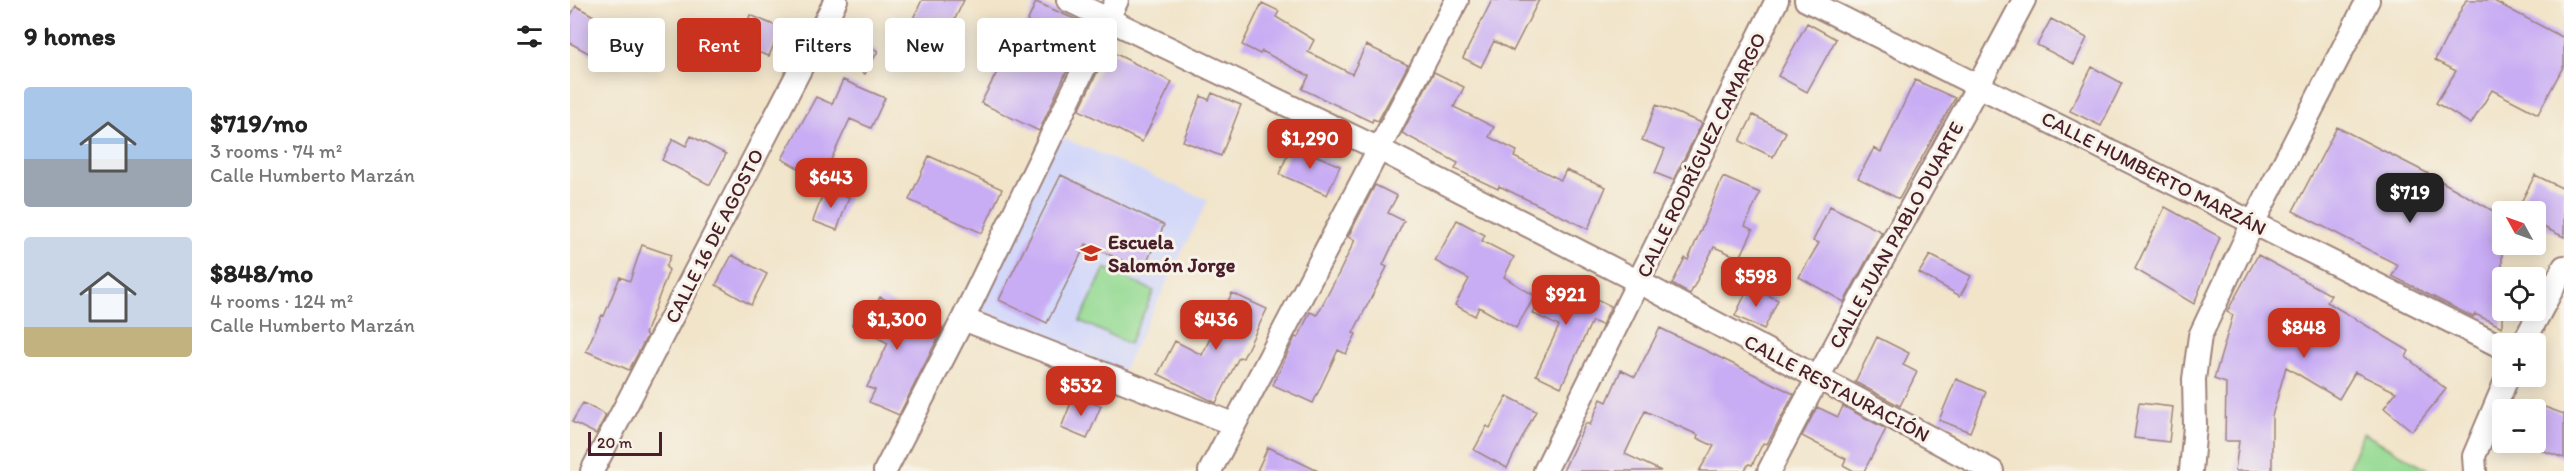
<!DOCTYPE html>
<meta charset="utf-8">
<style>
:root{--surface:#fff;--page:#f2f2f2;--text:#222;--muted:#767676;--accent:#c8321e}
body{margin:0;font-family:Itim,sans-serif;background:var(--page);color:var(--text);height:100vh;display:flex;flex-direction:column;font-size:22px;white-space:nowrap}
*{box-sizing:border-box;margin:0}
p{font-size:20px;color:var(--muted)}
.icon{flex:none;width:33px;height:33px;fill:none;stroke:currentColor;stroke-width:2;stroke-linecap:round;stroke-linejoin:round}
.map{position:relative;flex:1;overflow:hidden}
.drawer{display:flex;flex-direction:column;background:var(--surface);width:570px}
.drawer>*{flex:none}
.top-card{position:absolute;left:18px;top:18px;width:570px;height:54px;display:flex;gap:12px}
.needle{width:39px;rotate:310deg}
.fabs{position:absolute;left:1922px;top:201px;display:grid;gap:12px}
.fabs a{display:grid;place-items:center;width:54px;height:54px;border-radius:6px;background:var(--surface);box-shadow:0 3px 15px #0003;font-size:30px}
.scale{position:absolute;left:18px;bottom:15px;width:74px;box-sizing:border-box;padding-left:6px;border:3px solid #4a1f2b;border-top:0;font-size:16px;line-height:21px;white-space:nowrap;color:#4a1f2b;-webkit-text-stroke:4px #f7f3e8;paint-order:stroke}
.price{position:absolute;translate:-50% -51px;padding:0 14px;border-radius:12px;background:var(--accent);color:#fff;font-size:20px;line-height:39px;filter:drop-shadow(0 2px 3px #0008)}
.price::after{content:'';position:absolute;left:50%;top:36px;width:18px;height:14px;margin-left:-9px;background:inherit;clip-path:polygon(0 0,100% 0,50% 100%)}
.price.on{background:#222;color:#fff}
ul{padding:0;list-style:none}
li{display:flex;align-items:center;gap:18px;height:150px;padding:0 24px}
li span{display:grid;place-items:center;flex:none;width:168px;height:120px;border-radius:6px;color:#555}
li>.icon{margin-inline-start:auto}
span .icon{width:72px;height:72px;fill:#fffc;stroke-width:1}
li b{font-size:26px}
h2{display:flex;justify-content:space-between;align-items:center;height:72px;padding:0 24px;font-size:26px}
.tag{padding:0 21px;border-radius:6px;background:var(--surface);box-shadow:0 3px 15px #0003;font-size:21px;line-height:54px}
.tag.on{background:var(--accent);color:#fff}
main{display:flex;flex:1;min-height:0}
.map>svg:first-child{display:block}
</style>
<main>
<section class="drawer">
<h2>9 homes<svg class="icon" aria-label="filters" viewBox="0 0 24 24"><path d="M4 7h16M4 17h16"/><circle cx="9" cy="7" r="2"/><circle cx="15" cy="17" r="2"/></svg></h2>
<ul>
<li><span style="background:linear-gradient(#a9c7e8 60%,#9aa5b1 0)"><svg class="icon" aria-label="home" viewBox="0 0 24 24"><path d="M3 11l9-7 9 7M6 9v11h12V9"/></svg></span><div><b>$719/mo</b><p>3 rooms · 74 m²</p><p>Calle Humberto Marzán</p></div></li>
<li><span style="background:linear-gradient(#c9d6e8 75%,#c2b280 0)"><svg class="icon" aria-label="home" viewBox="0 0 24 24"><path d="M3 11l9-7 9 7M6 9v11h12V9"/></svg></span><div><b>$848/mo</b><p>4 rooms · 124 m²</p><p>Calle Humberto Marzán</p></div></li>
</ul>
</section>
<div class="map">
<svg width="1994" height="471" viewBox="0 0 1994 471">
<rect width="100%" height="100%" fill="#f7f3e8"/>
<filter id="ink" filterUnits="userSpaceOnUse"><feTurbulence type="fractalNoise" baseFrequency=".0167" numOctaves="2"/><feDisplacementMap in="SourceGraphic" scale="12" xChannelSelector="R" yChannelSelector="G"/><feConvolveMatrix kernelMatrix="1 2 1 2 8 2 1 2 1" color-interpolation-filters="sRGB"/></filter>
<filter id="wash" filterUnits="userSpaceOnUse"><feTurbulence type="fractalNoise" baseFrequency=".008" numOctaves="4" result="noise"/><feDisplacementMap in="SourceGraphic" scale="24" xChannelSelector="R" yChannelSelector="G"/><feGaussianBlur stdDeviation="1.35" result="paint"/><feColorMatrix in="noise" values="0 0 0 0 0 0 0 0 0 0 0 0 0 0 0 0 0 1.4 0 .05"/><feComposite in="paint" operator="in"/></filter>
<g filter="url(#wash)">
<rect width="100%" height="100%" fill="#f1e4c9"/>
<path fill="#d3d8f9" d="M489 136 638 200 553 371 404 307Z"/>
<path fill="#94da93" stroke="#6f7c5f" stroke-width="1.5" d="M535 268 584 291 559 344 510 321Z
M1793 433 1858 469 1860 471H1777Z"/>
<g id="blocks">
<path fill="#c8acf4" d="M352 0H394L371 48 337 31Z
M922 0H969L943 51 924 41 911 67 893 58Z
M1896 0H1922L1994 38V65L1968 114 1922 90 1901 124 1866 103 1886 71 1865 60Z
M466 2 518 25 469 131 411 103 428 70 415 64 433 27 451 36Z
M692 3 709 11 706 17 744 40 738 52 782 74 796 45 838 65 808 121 803 119 802 122 732 89 739 76 692 51 690 54 672 45Z
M6 6 54 33 35 62 0 43V17Z
M180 15 211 28 199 56 169 46Z
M1481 19 1517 38 1504 64 1467 45Z
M1237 23 1266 39 1237 92 1208 76Z
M277 34 308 51 295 74 264 57Z
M538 50 602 82 572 142 509 110Z
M1522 67 1552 83 1531 126 1500 111Z
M864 72 894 87 884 107 924 127 919 137 947 151 944 157 991 180 996 170 1036 187 1018 229 929 186 928 189 885 169 888 163 832 133Z
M273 80 315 98 301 128 280 119 251 181 212 159 246 97 262 104Z
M1345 80 1385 98 1329 199 1288 178 1304 148 1311 152Z
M642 93 671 105 651 156 613 141 631 96 639 100Z
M1086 105 1132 123 1103 180 1085 173 1095 149 1072 140Z
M1183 115 1216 132 1203 157 1170 141Z
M1767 127 1855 172 1932 216V327L1905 314 1903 317 1822 276 1828 265 1723 211Z
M121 136 156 154 140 185 92 160 103 139 116 146Z
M722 145 770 166 757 195 709 174Z
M359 156 432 189 412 233 339 200Z
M491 175 594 225 573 270 516 244 477 323 429 300Z
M1965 175 1994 189V237L1965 223V212H1946Z
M1153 177 1190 193 1175 226 1183 230 1170 258 1144 247 1120 294 1102 284 1115 258 1118 260Z
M805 185 827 196 818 213 834 221 813 265 817 267 783 333 786 334 776 354 768 350 743 403 703 385 725 337 728 338 740 312 747 315 769 273 785 240 778 237Z
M255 188 279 197 267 230 243 221Z
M1260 206 1312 232 1274 302 1229 277 1249 243 1243 241Z
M1595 207 1650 237 1624 304 1565 269Z
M887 220 915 235 912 241 944 257 934 277 965 296 946 328 909 307 905 316 885 305 899 279 865 261Z
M72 245 101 255 96 267 99 270 75 334 77 336 59 370 16 351 32 315 34 316 50 277 60 281Z
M162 255 197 274 181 305 146 285Z
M1360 255 1401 276 1390 296 1349 273Z
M1688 255 1761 295 1757 302 1839 351 1836 357 1876 389 1842 431 1814 408 1826 392 1785 372 1769 399 1716 367 1702 416V471H1665L1669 441H1655L1656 383 1644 379 1663 315 1657 312Z
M981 277 1041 306 1032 325 1022 321 991 387 966 375 989 326 962 313Z
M1179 286 1208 300 1194 329 1165 316Z
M662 293 697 309 673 358 669 357 646 403 588 374 605 341 632 355Z
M310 297 373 328 329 415 299 402 305 390 297 387 318 343 282 325 291 305 303 311Z
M1090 328 1224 394 1197 444 1193 443 1182 465 1179 464 1174 471H1129L1144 446 1127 438 1128 435 1075 411 1055 454 1091 471H993L1016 423 1020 425 1031 399 1037 402 1051 370 1065 377Z
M1307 337 1339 353 1333 365 1347 372 1330 406 1285 382Z
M1386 379 1416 392 1400 432 1369 420Z
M504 395 531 406 517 439 491 428Z
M937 396 966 411 937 468 904 450 917 426 920 428Z
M13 403 36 415 26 434 2 422Z
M1569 403 1603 407 1599 442 1564 438Z
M1273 406 1316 429 1294 471H1284L1273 465 1276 459 1232 436 1247 407 1268 417Z
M1972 406 1994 414V458L1965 448V425Z
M698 447 748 471H687Z"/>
</g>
</g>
<g filter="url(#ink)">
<use href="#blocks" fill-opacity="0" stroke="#9e827a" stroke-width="1.5"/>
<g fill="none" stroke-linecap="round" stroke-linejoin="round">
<g stroke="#9e827a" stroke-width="26">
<path id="minor" d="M498 0 807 148 1069 282 1422 471
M1236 0 1932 347
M393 319 663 424
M1953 344 1994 267
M22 471 266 0
M315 471 393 319 547 0
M640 471 887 0
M975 471 1207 0
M1199 471C1280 312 1371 158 1454 0
M1621 471 1625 426 1624 379 1630 336 1683 223 1798 0
M1905 471 1904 456 1938 376"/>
</g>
<use href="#minor" stroke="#fff" stroke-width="22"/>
</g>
</g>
<defs>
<g id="school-bare" transform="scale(1.62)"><path d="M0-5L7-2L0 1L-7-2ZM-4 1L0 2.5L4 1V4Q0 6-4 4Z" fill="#c8321e" stroke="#f7f3e8" stroke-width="2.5" paint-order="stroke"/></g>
</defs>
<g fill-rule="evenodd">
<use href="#school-bare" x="521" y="253"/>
</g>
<g text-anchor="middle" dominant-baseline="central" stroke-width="6" stroke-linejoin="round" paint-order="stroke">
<g font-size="20" fill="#4a1f2b" stroke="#f7f3e8">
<text transform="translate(1131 155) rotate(-64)">CALLE RODRÍGUEZ CAMARGO</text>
<text transform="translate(1584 173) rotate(27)">CALLE HUMBERTO MARZÁN</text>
<text transform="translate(1326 235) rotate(-61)">CALLE JUAN PABLO DUARTE</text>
<text transform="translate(144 236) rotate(-63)">CALLE 16 DE AGOSTO</text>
<text transform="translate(1267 388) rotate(28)">CALLE RESTAURACIÓN</text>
</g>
<g font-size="20" font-weight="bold" fill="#4a1f2b" stroke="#f7f3e8" text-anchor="start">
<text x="538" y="242">Escuela<tspan x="538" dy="23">Salomón Jorge</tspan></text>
</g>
</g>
</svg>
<div class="fabs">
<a><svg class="needle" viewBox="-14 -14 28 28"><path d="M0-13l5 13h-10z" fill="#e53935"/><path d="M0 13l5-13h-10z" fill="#767676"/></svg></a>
<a><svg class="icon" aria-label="locate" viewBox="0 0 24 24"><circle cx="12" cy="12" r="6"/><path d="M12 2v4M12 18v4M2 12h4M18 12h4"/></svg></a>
<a>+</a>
<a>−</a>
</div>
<div class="scale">20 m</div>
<b class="price" style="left:740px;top:170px">$1,290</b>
<b class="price" style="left:261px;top:209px">$643</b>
<b class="price on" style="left:1840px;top:224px">$719</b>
<b class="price" style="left:1186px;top:308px">$598</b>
<b class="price" style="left:996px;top:326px">$921</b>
<b class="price" style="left:327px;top:351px">$1,300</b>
<b class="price" style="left:646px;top:351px">$436</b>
<b class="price" style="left:1734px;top:359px">$848</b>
<b class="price" style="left:511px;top:417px">$532</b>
<div class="top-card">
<a class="tag">Buy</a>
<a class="tag on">Rent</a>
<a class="tag">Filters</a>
<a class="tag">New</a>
<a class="tag">Apartment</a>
</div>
</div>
</main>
